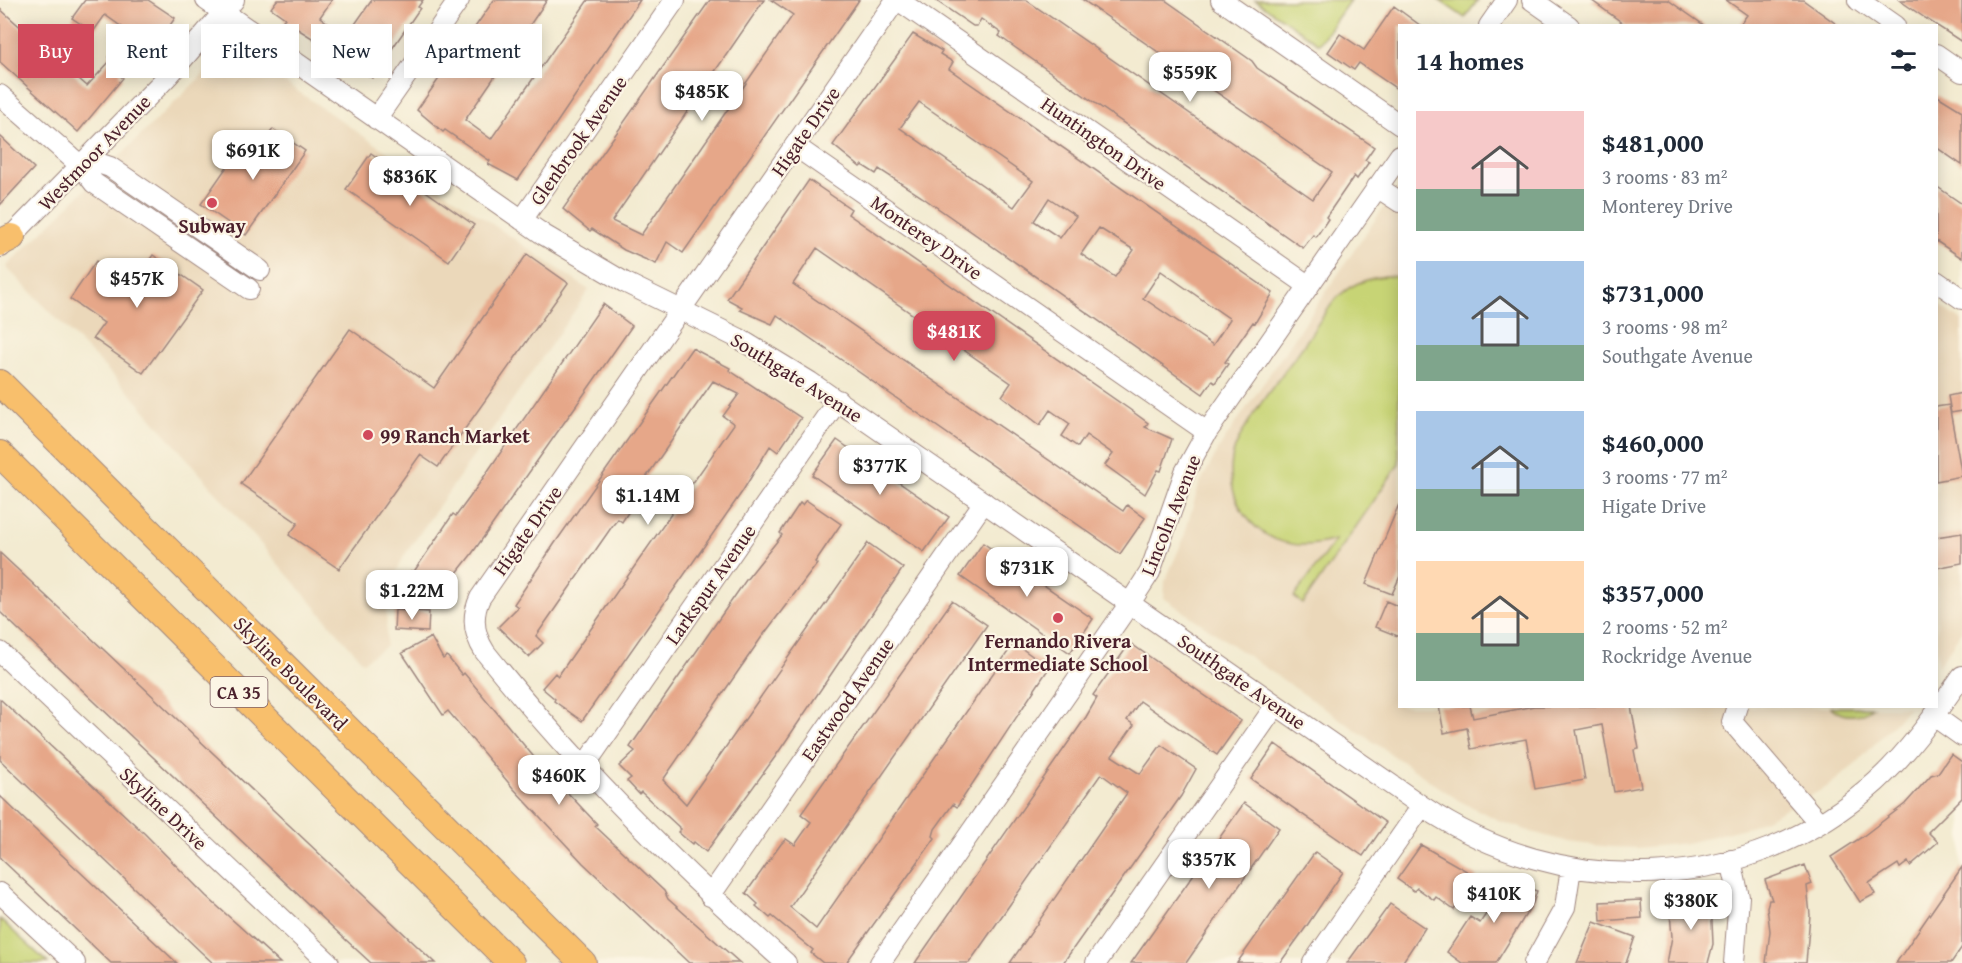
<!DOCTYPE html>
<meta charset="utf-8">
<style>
:root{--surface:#fff;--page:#f2f2f3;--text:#1f2937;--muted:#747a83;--accent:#d1495b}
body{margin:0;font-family:"Gentium Book Plus",serif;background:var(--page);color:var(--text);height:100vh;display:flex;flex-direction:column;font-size:22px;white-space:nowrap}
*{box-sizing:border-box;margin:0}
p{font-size:20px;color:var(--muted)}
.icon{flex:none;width:33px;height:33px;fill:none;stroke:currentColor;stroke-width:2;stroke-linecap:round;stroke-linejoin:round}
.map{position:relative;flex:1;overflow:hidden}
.sheet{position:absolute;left:1398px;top:24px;width:540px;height:684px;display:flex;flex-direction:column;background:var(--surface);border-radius:0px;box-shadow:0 3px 15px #0003}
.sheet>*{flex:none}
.top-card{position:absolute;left:18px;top:24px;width:570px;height:54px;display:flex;gap:12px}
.price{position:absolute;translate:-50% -51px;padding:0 14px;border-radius:12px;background:#fff;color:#222;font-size:20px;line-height:39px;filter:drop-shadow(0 2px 3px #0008)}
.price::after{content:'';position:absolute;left:50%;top:36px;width:18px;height:14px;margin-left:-9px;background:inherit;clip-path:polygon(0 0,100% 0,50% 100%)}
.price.current{background:var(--accent);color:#fff}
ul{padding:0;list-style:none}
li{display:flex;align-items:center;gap:18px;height:150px;padding:0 18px}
li span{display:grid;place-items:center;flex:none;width:168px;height:120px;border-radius:0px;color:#555}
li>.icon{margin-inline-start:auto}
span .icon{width:72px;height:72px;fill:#fffc;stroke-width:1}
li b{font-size:26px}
h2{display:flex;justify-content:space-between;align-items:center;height:72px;padding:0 18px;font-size:26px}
.pill{padding:0 21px;border-radius:0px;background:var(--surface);box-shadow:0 3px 15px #0003;font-size:21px;line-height:54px}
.pill.current{background:var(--accent);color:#fff}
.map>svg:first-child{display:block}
</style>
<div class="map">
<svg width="1962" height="963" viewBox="0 0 1962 963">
<rect width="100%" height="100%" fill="#fcf5e5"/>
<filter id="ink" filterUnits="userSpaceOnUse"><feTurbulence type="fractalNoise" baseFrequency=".0167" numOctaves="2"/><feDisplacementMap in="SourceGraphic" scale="12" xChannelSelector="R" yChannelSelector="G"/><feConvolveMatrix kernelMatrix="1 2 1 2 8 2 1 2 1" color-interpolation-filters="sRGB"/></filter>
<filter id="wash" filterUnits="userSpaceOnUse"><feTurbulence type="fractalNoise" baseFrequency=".008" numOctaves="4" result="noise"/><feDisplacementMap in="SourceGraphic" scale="24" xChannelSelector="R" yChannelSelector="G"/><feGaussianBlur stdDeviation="1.35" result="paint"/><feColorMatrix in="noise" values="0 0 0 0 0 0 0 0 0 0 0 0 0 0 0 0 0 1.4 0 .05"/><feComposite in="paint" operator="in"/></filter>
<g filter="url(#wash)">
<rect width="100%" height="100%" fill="#f3ebd1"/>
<path fill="#ebd8ba" d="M236 49 589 290 404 556 387 591 386 646 363 662 131 394 6 267 224 54Z
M1399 185 1400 706 1909 707 1856 764 1827 787 1752 826 1687 843 1638 848 1610 847 1568 842 1532 832 1500 821 1458 800 1164 598 1165 581 1183 540 1199 485 1221 445Z
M1937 303 1962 321V631L1937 667Z"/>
<path fill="#c7d475" stroke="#887a50" stroke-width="1.5" d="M1255 0H1350L1319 44Z
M1439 0H1478L1465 18Z
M1386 276 1399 277V464L1303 604 1294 597 1335 540C1307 548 1282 548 1258 529 1237 511 1228 486 1232 459 1237 428 1284 374 1303 346 1314 331 1324 312 1337 298 1350 284 1368 278 1386 276Z
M1831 707H1873C1860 717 1843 719 1831 707Z
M0 919 48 963H0Z"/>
<g id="blocks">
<path fill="#e6a789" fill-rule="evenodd" d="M85 0H148L175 18 151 53 140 45 119 75 123 78 78 132 0 62V9L87 86 112 59 108 57 126 30 105 15 93 32 72 18Z
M277 0H332L320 17 346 37 372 0H423L418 7 420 8 372 78 359 69 357 72 330 49 283 20 285 18 271 8Z
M494 0H547L465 120 491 139 588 0H640L518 180 488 164 490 161 445 130 443 132 417 110Z
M710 0H764L612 221 641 235 793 15 771 0H859L683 253 667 242 656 264 624 250 592 229 590 231 563 209Z
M935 0H1026L1313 199 1332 172 1083 0H1165L1252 61 1257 68 1374 147 1365 160 1369 162 1357 179 1354 176 1326 217 1328 219 1316 237 1313 235 1303 248 1013 46 999 36 1001 33 981 19 977 26H973Z
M1591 0H1668L1705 26H1627Z
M1726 0H1803L1839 26H1739L1747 15Z
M1899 0H1962V42L1925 18Z
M1394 6 1421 26H1400V91L1359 63 1354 70 1328 52 1340 34 1364 50Z
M913 34 942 51 940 54 953 62 949 69 1273 293 1255 323 1253 322 1225 362 1228 364 1215 383 1212 381 1203 394 922 197 879 169 876 174 862 165 860 167 833 145ZM919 102 1033 181 1014 207 900 128ZM1049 198 1076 216 1060 238 1034 221ZM1099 228 1134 250 1115 277 1081 254ZM1161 271 1230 319 1213 345 1143 298Z
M1936 95 1962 111V165L1936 147Z
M273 129 305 151 246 235 201 204 242 145 255 154Z
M0 136 34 168 0 205Z
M371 153 474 225 449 261 346 189Z
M809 180 851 209 848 214 1129 409 1148 423 1145 427 1172 439 1161 471 1158 470 1145 494 1105 465 1113 454 1086 435 1078 447 1062 436 1070 424 1050 410 1040 425 1002 396 1011 383 817 248 793 284 1123 511 1127 505 1145 518 1120 554 777 315 772 324 740 310 742 307 727 299Z
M1936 186 1962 204V258L1936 241Z
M527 254 568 283 438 467 420 455 339 569 289 535 298 523 241 484 350 329 434 388Z
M153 255 203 290 143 373 93 338 104 323 70 299 96 261 131 285Z
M603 304 632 326 471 555 430 607 400 586 411 571 413 573 453 514 456 516 470 497Z
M692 348 730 368 729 370 801 418 778 452 770 446 742 492 582 721 554 701 555 699 542 688 555 673 558 676 734 424 723 416 739 394 713 381 638 489 625 508 629 511 622 522 618 519 613 525 536 636 543 643 529 657 498 627 518 607 514 604 555 543Z
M1962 393V411L1951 413 1948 396Z
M1949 405 1962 476 1936 481V407Z
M837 440 949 517 924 552 812 475Z
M806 500 841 524 815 562 817 564 761 638 663 780 686 804 868 543 903 568 775 757 706 852 694 842 692 844 678 832 681 829 641 792 639 794 627 781 631 778 619 766 635 751 630 747 637 737 746 580 782 535 780 533 800 503 802 505Z
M1399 504 1400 576 1392 594 1366 584Z
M1962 533V563L1936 568V537Z
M983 543 1093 619 1070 653 960 576Z
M0 553 104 650 435 963H371L346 940 0 612Z
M952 601 987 625 790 907 816 929 1014 643 1049 668 957 807 953 804 935 829 933 836 935 838 846 963H823L811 953 813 950 772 916 770 918 756 906 758 904 746 893 781 844 786 839 795 845 811 822 801 814Z
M1386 601 1400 607V637L1375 627Z
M395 610 429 612 428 632 394 630Z
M431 637 443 659 447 656 462 675 464 673 533 756 597 824 595 826 664 891 668 899 740 963H689L583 863 513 788 448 711 443 715 402 653Z
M1130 643 1241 721 1217 755 1140 701 1127 720 1134 725 1112 756 1140 774 1161 745 1196 769 1181 796 1063 963H1010L1127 793 1101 774 969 963H915L1086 717 1097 698 1093 695Z
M0 699 145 834 206 896 280 963H213L201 952 0 760Z
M1439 706H1470L1473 718 1534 706H1631L1639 749 1634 750 1641 787 1614 792 1602 725 1576 730 1585 780 1535 789 1526 739 1471 749 1467 728 1444 733Z
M1275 744 1386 823 1363 856 1251 779Z
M1951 754 1962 762V798L1928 832 1938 842 1910 866 1908 862 1900 868 1898 864 1869 883 1875 894 1860 902 1831 857 1862 837 1905 804 1931 775 1938 773Z
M0 796 29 824 177 963H111L89 942 0 858Z
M1244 803 1279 828 1186 963H1131Z
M1421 845 1477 877 1454 910 1436 897 1434 900 1417 888 1414 891 1397 879Z
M1315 852 1343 872 1306 927 1280 963H1237Z
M1805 865 1812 884 1807 886 1810 915 1806 963H1766L1770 931 1767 907 1769 900H1772L1765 880Z
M1962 867V947L1951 963H1896Z
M1497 877 1528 885 1527 888 1537 891 1533 903 1496 963H1462L1447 952 1470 917 1480 923 1497 898 1490 895Z
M1711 899 1713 944 1708 963H1667L1672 937 1669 901Z
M1641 900 1642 918 1601 921 1600 902Z
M1390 904 1425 928 1402 963H1347Z
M1594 922 1635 937 1626 963H1577Z"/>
</g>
</g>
<g filter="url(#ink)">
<use href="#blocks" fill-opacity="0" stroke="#9e857e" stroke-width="1.5"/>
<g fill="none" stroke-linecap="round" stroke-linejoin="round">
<g stroke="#9e857e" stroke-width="22">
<path id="minor" d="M206 0 544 235 624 282 738 338 810 382 1422 806C1562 901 1748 897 1876 782 1910 751 1936 713 1962 676
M898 0 1309 286
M1221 0 1400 125
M1532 0 1569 26
M1858 0 1895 26
M1489 26 1507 0
M1936 54 1962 72
M0 95 81 166 94 183 249 289
M376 119 459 0
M795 146 1207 432
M81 166 101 164 110 167 260 270
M1377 187 1400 202
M522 220 675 0
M1 247 169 75 234 0
M1936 281 1962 299
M0 652 329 963
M1737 706 1732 722 1819 823
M1934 716 1962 736
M583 768 838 400
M1731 860 1739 897 1734 963
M0 893 75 963
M710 896 984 502
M786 963C677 867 576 766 485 652 474 635 471 617 480 598L896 0
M880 963 1130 603 1150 572 1185 472 1207 432 1400 155
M1096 963 1276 705
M1313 963 1422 806
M1534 963 1565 907 1571 868"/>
</g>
<g stroke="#9e857e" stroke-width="28">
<path id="major" d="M0 243 12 237
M0 383 583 963
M0 454 511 963"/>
</g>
<use href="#minor" stroke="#fff" stroke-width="20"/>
<use href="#major" stroke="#f8bf6c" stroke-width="26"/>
</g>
</g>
<g fill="#d1495b" stroke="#fcf5e5" stroke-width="2">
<circle cx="212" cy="203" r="6"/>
<circle cx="368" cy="435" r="6"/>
<circle cx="1058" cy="618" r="6"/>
</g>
<g text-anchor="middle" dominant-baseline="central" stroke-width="4.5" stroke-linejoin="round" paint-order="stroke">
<rect fill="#fcf5e5" stroke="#7f5f63" stroke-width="1.5" x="210.5" y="677" width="57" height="30" rx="4.5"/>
<g font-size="18" font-weight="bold" fill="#4a1f2b">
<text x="239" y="692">CA 35</text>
</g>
<g font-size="20" fill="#4a1f2b" stroke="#fcf5e5">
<text transform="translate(805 131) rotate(-55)">Higate Drive</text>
<text transform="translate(578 140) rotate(-55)">Glenbrook Avenue</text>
<text transform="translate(1104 143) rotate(35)">Huntington Drive</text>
<text transform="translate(94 152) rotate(-46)">Westmoor Avenue</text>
<text transform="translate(927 237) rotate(35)">Monterey Drive</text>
<text transform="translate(797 377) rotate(32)">Southgate Avenue</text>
<text transform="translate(1170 515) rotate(-68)">Lincoln Avenue</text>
<text transform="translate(527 530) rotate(-55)">Higate Drive</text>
<text transform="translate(710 584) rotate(-55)">Larkspur Avenue</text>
<text transform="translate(291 673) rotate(45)">Skyline Boulevard</text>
<text transform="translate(1242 681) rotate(35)">Southgate Avenue</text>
<text transform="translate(847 699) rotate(-55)">Eastwood Avenue</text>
<text transform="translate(164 808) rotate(43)">Skyline Drive</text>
</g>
<g font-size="20" font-weight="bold" fill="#4a1f2b" stroke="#fcf5e5">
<text x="212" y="225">Subway</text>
<text x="380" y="435" text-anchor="start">99 Ranch Market</text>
<text x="1058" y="640">Fernando Rivera<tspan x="1058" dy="23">Intermediate School</tspan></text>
</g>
</g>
</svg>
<b class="price" style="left:1190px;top:103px">$559K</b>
<b class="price" style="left:702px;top:122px">$485K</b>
<b class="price" style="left:253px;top:181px">$691K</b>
<b class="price" style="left:410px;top:207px">$836K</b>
<b class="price" style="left:137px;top:309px">$457K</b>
<b class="price current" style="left:954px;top:362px">$481K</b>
<b class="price" style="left:880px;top:496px">$377K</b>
<b class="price" style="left:648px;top:526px">$1.14M</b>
<b class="price" style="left:1027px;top:598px">$731K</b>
<b class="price" style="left:412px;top:621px">$1.22M</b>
<b class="price" style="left:559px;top:806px">$460K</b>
<b class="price" style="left:1209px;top:890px">$357K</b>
<b class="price" style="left:1494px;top:924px">$410K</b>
<b class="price" style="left:1691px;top:931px">$380K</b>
<div class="top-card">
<a class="pill current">Buy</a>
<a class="pill">Rent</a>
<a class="pill">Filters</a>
<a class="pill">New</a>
<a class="pill">Apartment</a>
</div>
<section class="sheet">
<h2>14 homes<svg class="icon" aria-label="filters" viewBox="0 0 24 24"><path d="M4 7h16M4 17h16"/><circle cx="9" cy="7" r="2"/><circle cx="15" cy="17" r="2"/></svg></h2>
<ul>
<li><span style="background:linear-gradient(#f6c9c9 65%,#7fa58c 0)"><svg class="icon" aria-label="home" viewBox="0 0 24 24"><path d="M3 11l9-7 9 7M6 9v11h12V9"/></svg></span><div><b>$481,000</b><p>3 rooms · 83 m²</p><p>Monterey Drive</p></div></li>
<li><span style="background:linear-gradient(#a9c7e8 70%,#7fa58c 0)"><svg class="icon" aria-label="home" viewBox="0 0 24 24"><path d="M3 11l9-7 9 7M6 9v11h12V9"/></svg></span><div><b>$731,000</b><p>3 rooms · 98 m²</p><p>Southgate Avenue</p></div></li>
<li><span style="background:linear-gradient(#a9c7e8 65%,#7fa58c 0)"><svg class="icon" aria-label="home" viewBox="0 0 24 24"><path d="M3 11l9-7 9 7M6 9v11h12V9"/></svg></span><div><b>$460,000</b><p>3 rooms · 77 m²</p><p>Higate Drive</p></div></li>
<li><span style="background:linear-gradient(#ffd9b3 60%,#7fa58c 0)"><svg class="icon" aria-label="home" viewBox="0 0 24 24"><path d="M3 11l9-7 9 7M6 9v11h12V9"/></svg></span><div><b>$357,000</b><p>2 rooms · 52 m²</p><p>Rockridge Avenue</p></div></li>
</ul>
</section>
</div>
